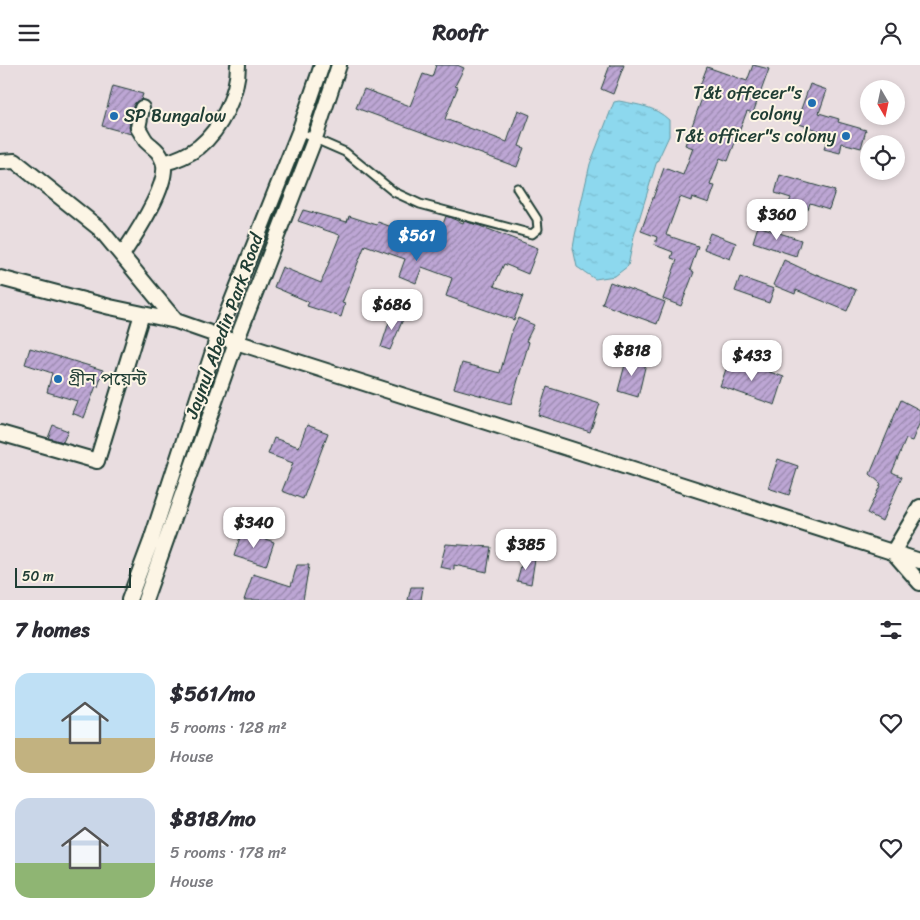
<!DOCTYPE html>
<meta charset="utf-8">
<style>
:root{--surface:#fff;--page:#f7f7f7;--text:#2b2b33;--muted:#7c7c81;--accent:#1f6fb2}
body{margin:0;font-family:Sriracha,"Noto Sans Bengali",sans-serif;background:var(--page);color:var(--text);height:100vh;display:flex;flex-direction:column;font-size:19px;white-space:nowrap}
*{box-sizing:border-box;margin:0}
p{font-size:16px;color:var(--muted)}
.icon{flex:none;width:28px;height:28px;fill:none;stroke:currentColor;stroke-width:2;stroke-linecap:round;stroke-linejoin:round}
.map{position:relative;height:535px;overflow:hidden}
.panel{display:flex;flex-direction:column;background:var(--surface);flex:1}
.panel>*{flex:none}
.needle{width:32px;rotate:171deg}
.buttons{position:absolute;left:860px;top:15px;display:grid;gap:10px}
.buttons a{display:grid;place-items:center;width:45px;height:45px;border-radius:50%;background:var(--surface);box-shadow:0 2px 8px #0003;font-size:25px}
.scale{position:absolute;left:15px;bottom:12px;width:116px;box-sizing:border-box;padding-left:5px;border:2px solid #1f3d34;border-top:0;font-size:14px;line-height:18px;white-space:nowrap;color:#1f3d34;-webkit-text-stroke:4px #fcf5e5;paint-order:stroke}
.price{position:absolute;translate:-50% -42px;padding:0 11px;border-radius:10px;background:#fff;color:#222;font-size:16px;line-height:32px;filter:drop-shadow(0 1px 2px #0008)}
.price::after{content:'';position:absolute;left:50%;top:30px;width:15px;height:11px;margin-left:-8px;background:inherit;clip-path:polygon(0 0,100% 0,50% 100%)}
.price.on{background:var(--accent);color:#fff}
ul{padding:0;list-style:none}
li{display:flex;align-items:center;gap:15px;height:125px;padding:0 15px}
li span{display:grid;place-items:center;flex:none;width:140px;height:100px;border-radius:15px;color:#555}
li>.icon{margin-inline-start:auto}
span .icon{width:60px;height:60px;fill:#fffc;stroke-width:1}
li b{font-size:21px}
h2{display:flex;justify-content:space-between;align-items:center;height:60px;padding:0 15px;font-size:21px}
header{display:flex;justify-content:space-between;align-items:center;height:65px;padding:0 15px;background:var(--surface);font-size:22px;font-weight:800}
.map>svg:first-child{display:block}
</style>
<header><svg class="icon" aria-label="menu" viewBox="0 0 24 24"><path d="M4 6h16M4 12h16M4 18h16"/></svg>Roofr<svg class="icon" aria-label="person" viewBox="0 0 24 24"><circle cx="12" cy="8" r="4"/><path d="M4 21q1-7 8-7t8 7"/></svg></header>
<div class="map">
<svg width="920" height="535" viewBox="0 0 920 535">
<defs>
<pattern id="water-ripples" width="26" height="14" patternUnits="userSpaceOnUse" patternTransform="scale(1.25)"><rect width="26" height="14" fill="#8dd8ee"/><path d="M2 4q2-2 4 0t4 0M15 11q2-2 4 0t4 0" fill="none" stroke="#79bacd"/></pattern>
<pattern id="building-hatch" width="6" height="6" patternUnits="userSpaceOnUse" patternTransform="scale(1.25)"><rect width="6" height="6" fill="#bda6d4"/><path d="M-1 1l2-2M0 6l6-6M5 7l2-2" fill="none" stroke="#9988ad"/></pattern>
</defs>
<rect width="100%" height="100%" fill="#e9dde0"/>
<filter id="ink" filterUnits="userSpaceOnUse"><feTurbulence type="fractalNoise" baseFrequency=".02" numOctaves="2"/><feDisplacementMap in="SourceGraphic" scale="10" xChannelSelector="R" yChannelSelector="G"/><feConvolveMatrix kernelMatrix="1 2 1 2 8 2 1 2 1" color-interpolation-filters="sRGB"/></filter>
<g filter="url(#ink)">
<path fill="url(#water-ripples)" stroke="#619aa4" d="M619 36C639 40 654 41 669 55V71L656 99 634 171 628 201 615 211 595 214 577 202 573 183 580 143 590 99 614 37Z"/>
<path fill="url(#building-hatch)" stroke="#1f3d34" d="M436 0H457L464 3 455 21 458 22 445 54 507 77 518 45 530 50 519 81 524 83 517 102 356 43 364 24 410 41 423 9 432 12Z
M610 0H624L613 29 601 24Z
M753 0 769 4 753 48 747 46 728 96 720 93 710 120 715 121 709 138 692 132 691 136 680 132 666 170 698 181 690 205 694 207 681 241 663 234 677 195 671 193 673 187 655 180 657 172 641 166 664 103 683 110 693 83 685 80 705 25 699 23 707 2 747 16Z
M810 19 827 25 819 48 839 54 838 57 866 65 861 83 842 78 840 88 824 84 829 69 796 58Z
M113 21 143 29 141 35 136 37 133 41 129 62 131 69 102 61Z
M780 110 835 126 829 144 810 138 808 144 789 138 791 133 775 128Z
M303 145 347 157 349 151 377 160 378 157 436 178 446 151 463 158 464 156 480 161 538 183 528 209 504 199 494 221 523 231 514 255 446 231 452 213 422 202 416 218 399 211 405 194 365 180 342 238 345 239 341 252 307 241 309 237 274 222 282 202 321 218 340 170 298 156Z
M758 161 801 175 796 191 753 177Z
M710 168 736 178 730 194 704 184Z
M784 195 816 210V209L856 225 847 246 796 225 795 229 773 220Z
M740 212 774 224 769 238 735 226Z
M610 217 665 237 657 259 602 239Z
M392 248 404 252 390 285 381 282Z
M518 253 534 260 526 276 529 277 511 339 454 323 462 298 500 308 512 266Z
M30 283 103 305 98 322 96 321 84 353 72 348 77 336 47 327 52 308 25 299Z
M627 292 646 298 638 332 618 326Z
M730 293 784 312 775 340 720 321Z
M547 322 600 339 590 367 538 350Z
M901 335 920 345V357L912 376 906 374 892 407 902 412 882 456 867 448 881 419 870 409Z
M53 360 68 366 63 377 48 373Z
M307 360 328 368 303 434 282 426 293 398 268 389 274 373 299 382Z
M778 394 798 401 789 430 768 423Z
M242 466 274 477 266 501 234 491Z
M446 479 491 482 487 507 454 500V505L440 502Z
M523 493 535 494 531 519 517 516Z
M297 500H309L303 535H244L253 509 291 521Z
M411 522H423L421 535H408Z"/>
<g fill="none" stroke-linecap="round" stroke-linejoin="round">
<g stroke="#1f3d34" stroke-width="11">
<path id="lane" d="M299 67 345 87 394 127 420 139 532 169 538 164 537 154 517 123"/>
</g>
<g stroke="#1f3d34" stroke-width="18">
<path id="street" d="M0 97 15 96 100 164 176 256
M164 98C176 95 188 90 199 82 221 64 238 29 238 0
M122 190C134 172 171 118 163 96 158 84 154 84 146 76 143 72 141 67 138 63L142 43
M0 213 110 242 176 256 236 277 920 496
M0 368 97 396 142 249
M920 442 893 487 920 518
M129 535 151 476 218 271 299 67 322 0
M145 535 236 277 315 73 339 0"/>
</g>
<use href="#lane" stroke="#fcf5e5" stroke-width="7"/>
<use href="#street" stroke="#fcf5e5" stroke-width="14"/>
</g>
</g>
<g fill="#1f6fb2" stroke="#fcf5e5" stroke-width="2">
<circle cx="812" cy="38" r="5"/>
<circle cx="114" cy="51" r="5"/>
<circle cx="846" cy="71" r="5"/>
<circle cx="58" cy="314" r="5"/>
</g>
<g text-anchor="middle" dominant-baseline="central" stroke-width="4" stroke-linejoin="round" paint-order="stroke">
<g font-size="18" fill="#1f3d34" stroke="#fcf5e5" text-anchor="end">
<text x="802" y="28">T&amp;t offecer"s<tspan x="802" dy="21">colony</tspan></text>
<text x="124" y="51" text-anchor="start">SP Bungalow</text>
<text x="836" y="71">T&amp;t officer"s colony</text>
<text x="68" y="314" text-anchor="start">গ্রীন পয়েন্ট</text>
</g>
<g font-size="18" fill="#1f3d34" stroke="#fcf5e5">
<text transform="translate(224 261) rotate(-70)">Jaynul Abedin Park Road</text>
</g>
</g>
</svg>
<div class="buttons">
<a><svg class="needle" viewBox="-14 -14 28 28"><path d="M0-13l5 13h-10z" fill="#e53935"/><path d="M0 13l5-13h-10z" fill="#7c7c81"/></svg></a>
<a><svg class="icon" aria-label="locate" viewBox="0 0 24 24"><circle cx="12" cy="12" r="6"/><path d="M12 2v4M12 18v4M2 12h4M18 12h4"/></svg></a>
</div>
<div class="scale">50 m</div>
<b class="price" style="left:777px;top:176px">$360</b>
<b class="price on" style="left:417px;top:197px">$561</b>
<b class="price" style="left:392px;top:266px">$686</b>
<b class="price" style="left:632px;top:312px">$818</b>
<b class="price" style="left:752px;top:317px">$433</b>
<b class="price" style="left:254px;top:484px">$340</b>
<b class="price" style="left:526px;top:506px">$385</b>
</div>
<section class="panel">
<h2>7 homes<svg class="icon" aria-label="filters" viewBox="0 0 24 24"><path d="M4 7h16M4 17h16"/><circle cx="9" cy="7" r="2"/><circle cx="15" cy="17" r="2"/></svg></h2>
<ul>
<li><span style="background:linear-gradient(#bfe0f5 65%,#c2b280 0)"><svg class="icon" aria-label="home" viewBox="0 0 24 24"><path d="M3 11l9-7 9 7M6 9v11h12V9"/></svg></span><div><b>$561/mo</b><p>5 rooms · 128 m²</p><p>House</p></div><svg class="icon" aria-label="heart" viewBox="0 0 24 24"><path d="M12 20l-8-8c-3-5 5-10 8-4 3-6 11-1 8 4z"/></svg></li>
<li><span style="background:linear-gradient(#c9d6e8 65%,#8fb573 0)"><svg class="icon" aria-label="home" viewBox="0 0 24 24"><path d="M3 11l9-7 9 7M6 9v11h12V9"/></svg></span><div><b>$818/mo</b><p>5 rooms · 178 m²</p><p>House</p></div><svg class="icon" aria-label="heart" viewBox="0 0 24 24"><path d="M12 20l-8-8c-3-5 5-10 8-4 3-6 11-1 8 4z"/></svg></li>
</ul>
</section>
